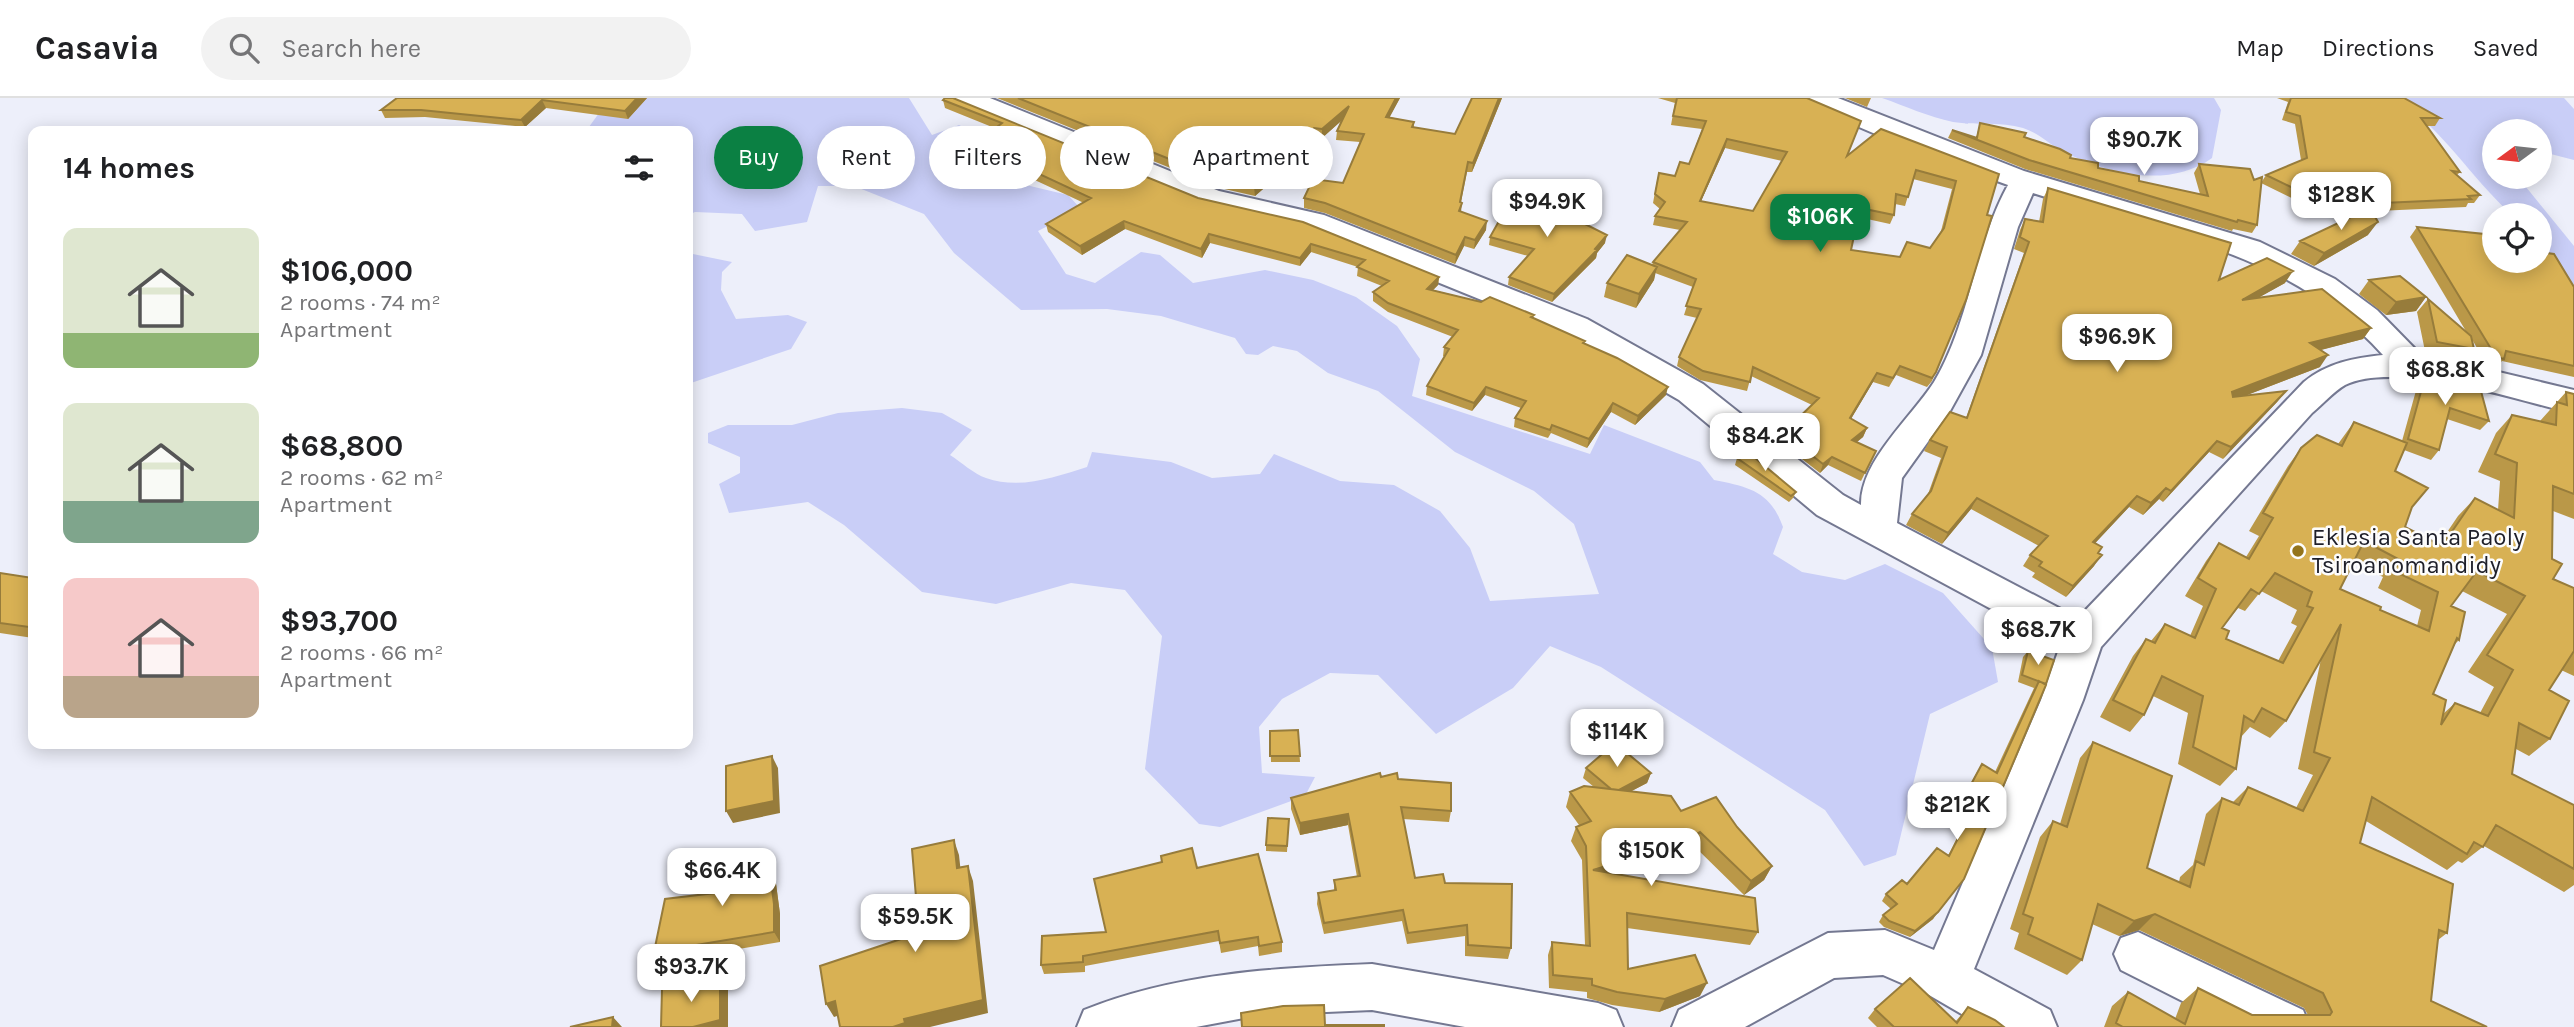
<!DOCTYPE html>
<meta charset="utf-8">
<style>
:root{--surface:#fff;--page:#f2f2f2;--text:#202124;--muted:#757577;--line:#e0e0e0;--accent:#0b8043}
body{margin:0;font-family:Karla,sans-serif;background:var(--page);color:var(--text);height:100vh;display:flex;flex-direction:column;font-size:26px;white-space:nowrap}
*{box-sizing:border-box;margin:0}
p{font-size:23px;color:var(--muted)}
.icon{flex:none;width:38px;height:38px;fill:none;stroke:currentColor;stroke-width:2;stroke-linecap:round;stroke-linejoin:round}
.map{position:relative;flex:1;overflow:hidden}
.side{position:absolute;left:28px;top:28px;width:665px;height:623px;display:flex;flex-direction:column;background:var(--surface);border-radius:14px;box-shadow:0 4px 18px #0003}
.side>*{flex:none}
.guide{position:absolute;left:714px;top:28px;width:665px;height:63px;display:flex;gap:14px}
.needle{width:46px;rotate:255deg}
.fabs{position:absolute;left:2482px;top:21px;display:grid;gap:14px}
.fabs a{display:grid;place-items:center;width:70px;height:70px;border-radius:50%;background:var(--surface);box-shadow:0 4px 18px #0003;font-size:35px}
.price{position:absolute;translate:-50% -60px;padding:0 16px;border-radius:14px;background:#fff;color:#222;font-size:23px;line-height:46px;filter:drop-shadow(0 2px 4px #0008)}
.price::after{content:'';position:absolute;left:50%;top:42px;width:21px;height:16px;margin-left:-10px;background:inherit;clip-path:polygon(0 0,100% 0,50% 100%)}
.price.current{background:var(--accent);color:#fff}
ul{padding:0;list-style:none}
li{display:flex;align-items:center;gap:21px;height:175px;padding:0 35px}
li span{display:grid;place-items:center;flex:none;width:196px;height:140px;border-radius:14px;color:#555}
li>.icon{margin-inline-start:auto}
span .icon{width:84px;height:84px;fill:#fffc;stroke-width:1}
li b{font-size:30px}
h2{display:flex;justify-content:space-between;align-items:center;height:84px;padding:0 35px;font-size:30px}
.pill{padding:0 24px;border-radius:32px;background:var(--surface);box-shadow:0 4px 18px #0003;font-size:24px;line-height:63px}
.pill.current{background:var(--accent);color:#fff}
header{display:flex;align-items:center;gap:42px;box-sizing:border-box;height:98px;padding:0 35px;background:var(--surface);border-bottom:2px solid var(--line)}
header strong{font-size:33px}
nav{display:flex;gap:38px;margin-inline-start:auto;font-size:24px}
.search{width:490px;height:63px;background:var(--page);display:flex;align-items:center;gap:18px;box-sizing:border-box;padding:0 24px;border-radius:38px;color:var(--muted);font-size:26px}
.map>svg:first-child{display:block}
</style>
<header>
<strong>Casavia</strong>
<div class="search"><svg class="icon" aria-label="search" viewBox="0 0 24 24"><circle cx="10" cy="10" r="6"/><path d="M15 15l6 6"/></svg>Search here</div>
<nav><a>Map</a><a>Directions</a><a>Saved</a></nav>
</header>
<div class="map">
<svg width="2574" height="929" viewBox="0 0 2574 929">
<rect width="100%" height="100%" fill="#edeffa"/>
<path fill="#c9cef7" d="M610 0H909L932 37 959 27 980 38 970 58 1022 74 1026 87 1068 97 1081 111 1038 133 1066 176 1095 185 1141 154 1160 157 1193 185 1265 172 1313 182 1356 199 1397 228 1420 261 1412 298 1590 356 1604 327 1700 364 1714 382C1749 389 1770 393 1783 429L1773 456 1802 474 1845 482 1885 466 1943 495 1992 550 1998 584 1930 616 1896 757 1864 768 1825 712 1601 569 1550 548 1513 590 1436 636 1378 577 1330 575 1282 601 1259 629 1262 675 1315 679 1305 698 1220 729 1199 726 1145 671 1162 538 1125 492 1071 485 996 506 922 494 844 427 808 404 729 415 719 386 740 375V359L708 345V335L728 327H792L838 315 902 310 942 315 972 332 950 357C961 364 974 376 986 380 1020 392 1055 379 1087 369L1092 354 1171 364 1212 380 1260 376 1274 356 1340 383 1394 387 1440 413 1470 450 1490 503 1599 496 1574 426 1534 393 1455 354 1378 293 1328 275 1297 253 1273 248 1258 257 1246 256 1235 240 1161 218 1107 211 1021 212 954 155 924 116 854 88H818L807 124 755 133 742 116 695 114 688 117V33H586Z
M1882 0H2214L2221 12 2212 60C2169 91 2109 76 2064 54 2050 47 2039 35 2023 30 2000 23 1976 28 1953 24 1929 19 1905 8 1882 0Z
M2396 0H2564L2574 11V62L2539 53V33H2494V79H2522L2526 89 2574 148V191L2539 145V117H2512C2471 80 2443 31 2396 0Z
M688 155 732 164 722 174 721 192 736 221 788 217 807 224 791 251 688 286Z"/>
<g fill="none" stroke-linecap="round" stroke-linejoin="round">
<g stroke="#747891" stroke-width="4">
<path id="minor" d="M952 0H990L1219 93 1324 117 1587 221 1703 286 1843 397 1861 407C1860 363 1911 320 1934 284 1970 224 1974 149 2008 87L1920 55 1805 6 1801 0H1838L2024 73 2260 144 2335 181 2377 212 2424 260 2486 271 2574 292V316C2520 302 2396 262 2345 287 2333 294 2323 306 2312 315L2101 549 2083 602 1974 871 2050 912 2057 929H1984L1929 897 1883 877 1834 880 1745 929H1672L1679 912 1828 835 1885 832 1934 852 2041 602 2060 548 1817 417 1679 302 1563 235 1304 130 1199 106 956 6ZM2033 95C2161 137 2288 151 2383 257 2354 260 2327 265 2304 284L2078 520 1897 425 1902 380 1950 313 1981 257 2018 129Z
M2138 834 2303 912 2310 929H2234L2121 872 2114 856 2121 840Z
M1372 866 1598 905 1616 912 1623 929H1465L1372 912 1260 917 1196 929H1077L1084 912C1176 875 1274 870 1372 866Z"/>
</g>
<use href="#minor" fill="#fff" fill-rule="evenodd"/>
</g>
<path fill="#ba9848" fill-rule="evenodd" d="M397 0H647L628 21 546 10 525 29 425 19 385 20 381 12Z
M997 0H1400L1389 19 1414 24V29L1455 36 1472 0H1502L1472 74H1467L1461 104V114L1486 132 1474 151 1464 148 1455 166 1325 115 1304 110V100L1343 85 1360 44 1336 42 1337 33 1341 23 1322 40 1314 39 1307 53 1255 98 1220 90Z
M1658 0H1807L1848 57 1999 76 1932 283 1927 289 1896 277 1889 289 1873 284 1851 321 1867 330 1863 339 1857 344 1876 353 1861 383 1828 367 1820 375 1780 344 1783 335 1812 307 1751 278 1747 293 1700 282 1677 268 1679 259 1697 220 1684 217 1693 189 1655 175 1654 182 1636 210 1604 199 1607 185 1652 167 1653 164 1680 132 1653 127 1655 118 1660 111 1653 105 1657 83 1659 75 1675 78 1689 66 1702 31 1671 27 1675 5ZM1725 50 1782 63 1753 113 1701 103ZM1913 81 1952 91 1941 133 1930 150 1900 159 1851 152 1858 119 1890 126 1894 117 1895 106 1905 108Z
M1845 0H1871L1867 9Z
M2277 0H2404L2440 20 2435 28H2426L2460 74 2457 77 2480 97 2474 105H2468L2466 109 2377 113 2361 83 2308 108 2261 85 2266 77 2301 62 2295 26 2282 22 2288 4Z
M943 2 1198 100 1439 179 1438 187 1433 192 1534 217 1533 220 1585 246 1666 297 1635 327 1611 314 1587 350 1551 335 1548 340 1514 329 1515 320 1521 310 1485 297 1472 313 1426 297 1427 288 1445 259 1443 258 1444 249 1453 239 1388 214 1373 203V194L1382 188 1357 178 1358 169 1311 154 1300 168 1210 145 1202 160 1125 131 1082 157 1048 134 1046 126 1084 105 977 55 975 46 997 32V31L945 10Z
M1980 25 2026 35 2024 40 2070 60 2098 70 2139 83 2200 96 2194 75 2199 66 2257 127 2252 135 2233 131 2232 133 2025 71 1948 40 1952 32 1976 40Z
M2048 90 2219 182 2285 185 2259 199 2371 230 2363 241 2320 252V269L2244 298 2286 293 2277 304 2223 361 2209 354 2163 404 2159 401 2143 417 2129 409 2095 445 2098 455 2094 468 2066 499 2032 479 2035 475 2023 468 2030 457 2039 448 1971 411 1942 446 1906 427 1912 416 1928 396 1941 360 1924 353 1930 342 1966 320 2024 155 2014 151 2020 132 2025 121 2039 124 2043 101Z
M1584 109 1583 117 1579 123 1605 145 1597 155 1596 160 1552 204 1508 187 1509 179 1528 158 1489 147 1490 139Z
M2417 129 2574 189V279L2502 263 2496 271 2488 269 2473 243 2474 251 2463 264 2426 258 2417 214 2428 201 2467 235 2410 139Z
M2368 137 2314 168 2291 156 2300 143Z
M2369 182 2426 199 2416 213 2386 217 2359 196Z
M2440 275 2489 323 2480 332 2447 321 2439 352 2431 362 2404 352 2395 373 2412 409 2405 429 2439 446 2458 418 2475 400 2498 412 2500 383 2478 374 2496 335 2512 317 2540 323 2566 294 2574 296V421L2553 413 2552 461 2553 481 2574 490V578L2561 572 2549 592 2550 641 2529 658 2516 651 2512 676 2574 707V787L2564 794 2484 748 2462 765 2458 763 2447 772 2366 723 2360 745 2447 835 2438 842 2431 903 2487 929H2104L2112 908 2128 894 2175 921 2181 905 2198 890 2252 917H2308L2304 910 2139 832 2119 838 2092 826 2082 862 2067 877 2014 851 2019 835 2010 831 2040 739 2053 723 2060 726 2080 660 2093 644 2147 770 2179 784 2180 779 2193 767 2206 716 2222 700 2233 704 2248 689 2296 710 2313 677 2298 671 2321 561 2286 623 2270 640 2250 629 2241 639 2236 671 2220 688 2178 666 2188 615 2153 598 2144 617 2130 634 2100 619 2133 558 2146 541 2151 543 2165 526 2190 538 2203 508 2185 498 2206 463 2219 445 2246 459 2259 438 2249 433 2288 368 2301 350 2338 346 2354 324 2402 343 2417 289 2425 279 2435 282ZM2353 464 2383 479 2378 490 2421 512 2417 528 2380 512 2340 491ZM2261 493 2297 512 2291 525 2297 528 2278 563 2226 541 2222 530 2238 510 2245 513ZM2462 493 2507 516 2468 574 2494 589 2480 615 2455 605 2443 616 2433 596 2455 546 2459 542 2451 508Z
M1737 360 1796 394 1793 400 1789 404 1735 367Z
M0 475 33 480V540L0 535Z
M2028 553 2054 562 1933 821 1910 839 1884 829 1879 824 1883 817 1891 811 1882 803 1886 796 1907 786 1948 758 1968 718 1956 712 1977 674 1982 666 1995 674 2034 590 2018 584 2023 559Z
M1298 632 1300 664H1271L1270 633Z
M1586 670 1651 675 1647 685 1631 693 1681 713 1737 729 1772 768 1764 782 1744 797 1694 748 1676 759 1620 776 1758 834 1750 847 1627 830 1628 871 1700 898 1659 914 1612 907 1587 900V894L1549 890 1548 857 1552 844 1585 847 1582 762 1571 743 1576 729 1579 727 1566 709 1570 694 1594 689 1583 680Z
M1381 679 1398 681 1451 713 1449 724 1403 721 1415 780 1445 785 1511 850 1508 861 1465 858V838L1407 846 1402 823 1324 836 1317 806 1318 795 1334 792V782L1357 779 1348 727 1300 737 1291 711V700Z
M1289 721 1287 754 1266 753V747Z
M1161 758 1197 770 1282 844V854L1259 858 1258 848 1221 855 1219 843 1085 868V874L1044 876 1041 867 1106 834 1162 764Z
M773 763 780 816V844L661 864 654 854 723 794Z
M1968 909 2004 929H1877L1868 920 1875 911 1955 924Z"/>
<path fill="#977c3b" d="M637 0H647L628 21 625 13Z
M1396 0H1400L1385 28 1386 19Z
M1499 0H1502L1472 74 1473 65Z
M542 2 546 10 525 29 521 22Z
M1349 8 1348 17 1322 40V31Z
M1314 30V39L1307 53 1255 98 1254 89Z
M1727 41 1725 50 1697 112 1700 103Z
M1468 64 1459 113 1462 105 1461 114 1458 122 1460 104Z
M2366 76 2361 83 2308 108 2314 100Z
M1584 109 1583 117 1575 130 1577 122Z
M1124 123 1125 131 1082 157 1080 148Z
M1487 123 1486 132 1474 151 1475 142Z
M2378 124 2368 137 2314 168 2324 155Z
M1209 136 1210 145 1202 160 1201 151Z
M1607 137 1605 145 1597 155 1596 160 1552 204 1554 196Z
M1465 139 1464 148 1455 166 1456 157Z
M1311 146V154L1300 168V160Z
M1657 169 1654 182 1636 210 1639 196Z
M2293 173 2285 185 2235 213 2242 202Z
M1439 179 1438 187 1426 199 1427 191Z
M2426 199 2416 213 2386 217 2396 204Z
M2371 230 2363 241 2302 257 2310 245Z
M2328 257 2320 269 2224 306 2232 294Z
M1877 275 1873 284 1846 329 1850 320Z
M1486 289 1485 297 1472 313 1474 305Z
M1668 289 1666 297 1635 327 1638 318Z
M2286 293 2277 304 2223 361 2231 349Z
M1613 305 1611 314 1587 350 1589 341Z
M1867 330 1863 339 1848 351 1852 342Z
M2217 343 2209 354 2163 404 2171 393Z
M1832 359 1828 367 1820 375 1823 366Z
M2166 390 2159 401 2143 417 2151 405Z
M2137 398 2129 409 2086 455 2093 444Z
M1977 400 1971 411 1942 446 1948 435Z
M2102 457 2094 468 2066 499 2073 488Z
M33 524V533L29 529Z
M772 658 778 670 780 715 733 725 726 713Z
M1651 675 1647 685 1611 704 1615 694Z
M1348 716V727L1300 737V725Z
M1700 734 1694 748 1676 759 1588 786 1593 772Z
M954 742 959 757 962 785 957 770Z
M767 753 773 763 780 816V844L774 834Z
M968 768 973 783 988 915 930 929H893L904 921Z
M1772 768 1764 782 1744 797 1751 783Z
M1964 781 1933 821 1910 839 1915 833Z
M2155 816 2139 832 2119 838 2134 823Z
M720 878 728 889V929H693Z
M1707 885 1700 898 1659 914 1665 901Z
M835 903 843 916 834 919 826 906Z
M613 919 622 929H612Z"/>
<path fill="#d8b154" stroke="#977c3b" stroke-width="2" fill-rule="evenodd" d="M397 0H637L625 13 542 2 521 22 421 12H381Z
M945 0H953L1198 100 1303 124 1439 179 1427 191 1481 204 1490 199 1534 217 1531 219 1585 243 1583 245 1617 260 1668 289 1638 318 1613 305 1589 341 1552 327 1550 332 1515 320 1526 303 1486 289 1474 305 1427 288 1449 251 1444 249 1458 232 1388 205 1373 194 1389 183 1357 169 1365 162 1311 146 1300 160 1209 136 1201 151 1124 123 1080 148 1046 126 1091 100 975 46 1000 31 997 29 1002 25 943 2Z
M1018 0H1396L1386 19 1414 24 1412 29 1455 36 1472 0H1499L1473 65 1468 64 1460 104 1462 105 1459 113 1487 123 1475 142 1465 139 1456 157 1325 105 1304 100 1313 81 1343 85 1364 36 1337 33 1349 8 1322 31 1314 30 1307 44 1254 89 1219 81Z
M1677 0H1807L1861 23 1847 58 1881 31 1999 76 1987 117 1992 118 1966 202 1936 274 1932 280 1900 268 1893 280 1877 275 1850 320 1867 330 1852 342 1876 353 1865 375 1832 359 1823 366 1783 335 1819 300 1753 269 1750 284 1703 273 1679 259 1701 211 1686 208 1696 181 1653 164 1687 124 1655 118 1665 104 1655 96 1659 75 1675 78 1680 64 1689 66 1706 23 1673 18ZM1727 41 1787 54 1753 113 1700 103ZM1916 72 1956 83 1944 130 1930 150 1907 144 1900 159 1851 152 1860 110 1894 117 1896 96 1908 99Z
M2291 0H2404L2440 20H2421L2460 74 2452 73 2480 97 2468 98 2471 101 2382 105 2366 76 2314 100 2266 77 2307 60 2300 18 2286 14Z
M1980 25 2026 35 2024 39 2060 51 2071 57 2070 60 2098 65V70L2139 78V83L2208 98 2199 66 2250 71 2254 82 2262 79 2257 127 2238 122 2237 124 2029 62 1952 32 1977 40Z
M2048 90 2231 145 2219 182 2267 160 2293 173 2242 202 2322 191 2371 230 2310 245 2328 257 2232 294 2233 299 2286 293 2231 349 2217 343 2171 393 2166 390 2151 405 2137 398 2093 444 2102 449 2098 455 2102 457 2073 488 2039 468 2042 464 2030 457 2048 438 1977 400 1948 435 1912 416 1931 393 1947 349 1930 342 1950 314 1967 320 2029 144 2020 139 2025 121 2043 124Z
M1517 91 1584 109 1577 122 1607 137 1595 151 1597 152 1554 196 1509 179 1534 151 1490 139Z
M2370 110 2378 124 2324 155 2300 143Z
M2417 129 2494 137V163H2539V154L2554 156 2574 189V268L2506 253 2504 261 2496 259Z
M1627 157 1657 169 1639 196 1607 185Z
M2400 178 2426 199 2396 204 2369 182Z
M2428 201 2471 238 2474 251 2437 244Z
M2440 275 2478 282 2489 323 2450 310 2439 352 2408 341 2425 279 2441 283Z
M2566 294 2574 296V396L2553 388 2552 461 2562 466 2553 481 2574 490V553L2549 592 2569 603 2550 641 2519 625 2512 676 2574 707V771L2496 727 2483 749 2474 744 2467 756 2372 699 2360 745 2453 786 2447 835 2439 832 2431 903 2487 929H2123L2116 925 2128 894 2185 926 2198 890 2252 917H2330L2332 914 2323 895 2155 816 2134 823 2098 806 2082 862 2028 836 2033 820 2023 816 2053 723 2067 729 2093 644 2172 678 2147 770 2190 789 2196 763 2204 767 2222 700 2239 707 2248 689 2303 713 2330 660 2314 654 2341 526 2286 623 2262 610 2254 624 2244 618 2236 671 2193 649 2203 598 2162 578 2144 617 2113 602 2146 541 2155 545 2165 526 2195 540 2216 491 2198 480 2219 445 2249 461 2273 420 2263 415 2301 350 2317 337 2342 348 2354 324 2407 345 2395 373 2428 390 2412 409 2405 429 2442 448 2475 400 2514 420 2517 365 2495 356 2512 317 2556 327 2557 304 2567 307ZM2364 443 2400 462 2394 473 2438 494 2429 533 2380 512 2381 509 2340 491ZM2477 473 2525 498 2487 557 2513 572 2488 618 2455 605 2441 627 2446 602 2433 596 2457 540 2459 542 2465 514 2451 508ZM2275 475 2312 494 2307 508 2313 510 2283 565 2226 541 2229 533 2222 530 2251 491 2259 496Z
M1748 354 1796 394 1791 398 1737 360Z
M0 475 33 480V524L29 529 0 525Z
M2028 553 2054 562 2046 586 2022 577Z
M2039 583 2046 587 1964 781 1938 814 1915 833 1889 823 1883 817 1897 806 1886 796 1902 782 1907 786 1937 750 1949 758 1973 711 1961 705 1982 666 1997 675Z
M1298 632 1300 658H1270V633Z
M1615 645 1651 675 1619 692 1611 691 1586 670Z
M772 658 774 703 726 713V668Z
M1380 675 1381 679 1397 675 1398 681 1451 685V713L1401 709 1415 780 1443 776 1445 785 1512 786 1511 850 1468 847 1467 827 1408 835 1403 812 1324 825 1318 795 1336 792 1334 782 1360 778 1348 716 1300 725 1291 700Z
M1584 688 1671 698 1681 713 1716 699 1737 729 1772 768 1751 783 1700 734 1682 745 1593 772 1755 800 1758 834 1627 815 1628 871 1695 857 1707 885 1665 901 1617 894 1592 887V881L1553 877 1552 844 1590 848 1586 748 1576 729 1591 723 1570 694Z
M1268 720 1289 721 1287 748 1266 747Z
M954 742 957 770 968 768 983 902 904 921 905 925 893 929H840L835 903 826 906 820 868 919 835 912 751Z
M1192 750 1197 770 1258 756 1282 844 1259 848 1258 839 1220 845 1218 833 1083 858V864L1041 867 1042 838 1106 834 1094 781 1162 764 1161 758Z
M767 753 774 806V834L654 854 665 801 723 794 721 766Z
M720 878V922L693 929H661L662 891Z
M1910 880 1957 925 1968 909 1995 922 2004 929H1894L1875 911Z
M1324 907 1325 927H1384V929H1242L1241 915 1283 908Z
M613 919 612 929H570Z"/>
<circle fill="#94741b" stroke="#fdfdfd" stroke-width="2.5" cx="2298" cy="453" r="7"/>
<g text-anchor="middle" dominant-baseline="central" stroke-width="5" stroke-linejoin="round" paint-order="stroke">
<g font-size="24" fill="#1e1f29" stroke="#fdfdfd" text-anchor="start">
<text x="2312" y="439">Eklesia Santa Paoly<tspan x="2312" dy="28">Tsiroanomandidy</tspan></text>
</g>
</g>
</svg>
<div class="fabs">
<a><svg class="needle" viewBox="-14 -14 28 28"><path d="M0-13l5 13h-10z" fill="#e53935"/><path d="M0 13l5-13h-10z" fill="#757577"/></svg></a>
<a><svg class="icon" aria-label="locate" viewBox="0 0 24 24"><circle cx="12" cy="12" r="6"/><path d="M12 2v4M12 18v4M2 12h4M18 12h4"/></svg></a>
</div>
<b class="price" style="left:2144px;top:79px">$90.7K</b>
<b class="price" style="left:2341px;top:134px">$128K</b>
<b class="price" style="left:1547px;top:141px">$94.9K</b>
<b class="price current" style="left:1820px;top:156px">$106K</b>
<b class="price" style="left:2117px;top:276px">$96.9K</b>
<b class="price" style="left:2445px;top:309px">$68.8K</b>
<b class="price" style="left:1765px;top:375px">$84.2K</b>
<b class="price" style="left:2038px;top:569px">$68.7K</b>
<b class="price" style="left:1617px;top:671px">$114K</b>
<b class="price" style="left:1957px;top:744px">$212K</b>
<b class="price" style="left:1651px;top:790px">$150K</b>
<b class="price" style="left:722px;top:810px">$66.4K</b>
<b class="price" style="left:915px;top:856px">$59.5K</b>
<b class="price" style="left:691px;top:906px">$93.7K</b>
<div class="guide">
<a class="pill current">Buy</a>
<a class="pill">Rent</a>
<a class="pill">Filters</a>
<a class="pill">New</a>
<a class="pill">Apartment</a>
</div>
<section class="side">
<h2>14 homes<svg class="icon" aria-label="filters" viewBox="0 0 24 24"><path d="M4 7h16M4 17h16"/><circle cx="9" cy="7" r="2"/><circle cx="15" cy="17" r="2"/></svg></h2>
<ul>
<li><span style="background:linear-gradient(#dfe7d0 75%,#8fb573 0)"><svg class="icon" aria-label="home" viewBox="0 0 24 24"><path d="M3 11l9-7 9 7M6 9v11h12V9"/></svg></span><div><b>$106,000</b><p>2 rooms · 74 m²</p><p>Apartment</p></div></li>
<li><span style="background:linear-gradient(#dfe7d0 70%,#7fa58c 0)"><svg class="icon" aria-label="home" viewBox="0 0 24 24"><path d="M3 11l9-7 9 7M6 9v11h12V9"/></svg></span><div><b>$68,800</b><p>2 rooms · 62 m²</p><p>Apartment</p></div></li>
<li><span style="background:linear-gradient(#f6c9c9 70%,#b9a48a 0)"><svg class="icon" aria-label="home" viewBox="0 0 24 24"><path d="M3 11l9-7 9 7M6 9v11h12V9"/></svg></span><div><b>$93,700</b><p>2 rooms · 66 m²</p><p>Apartment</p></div></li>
</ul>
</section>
</div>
